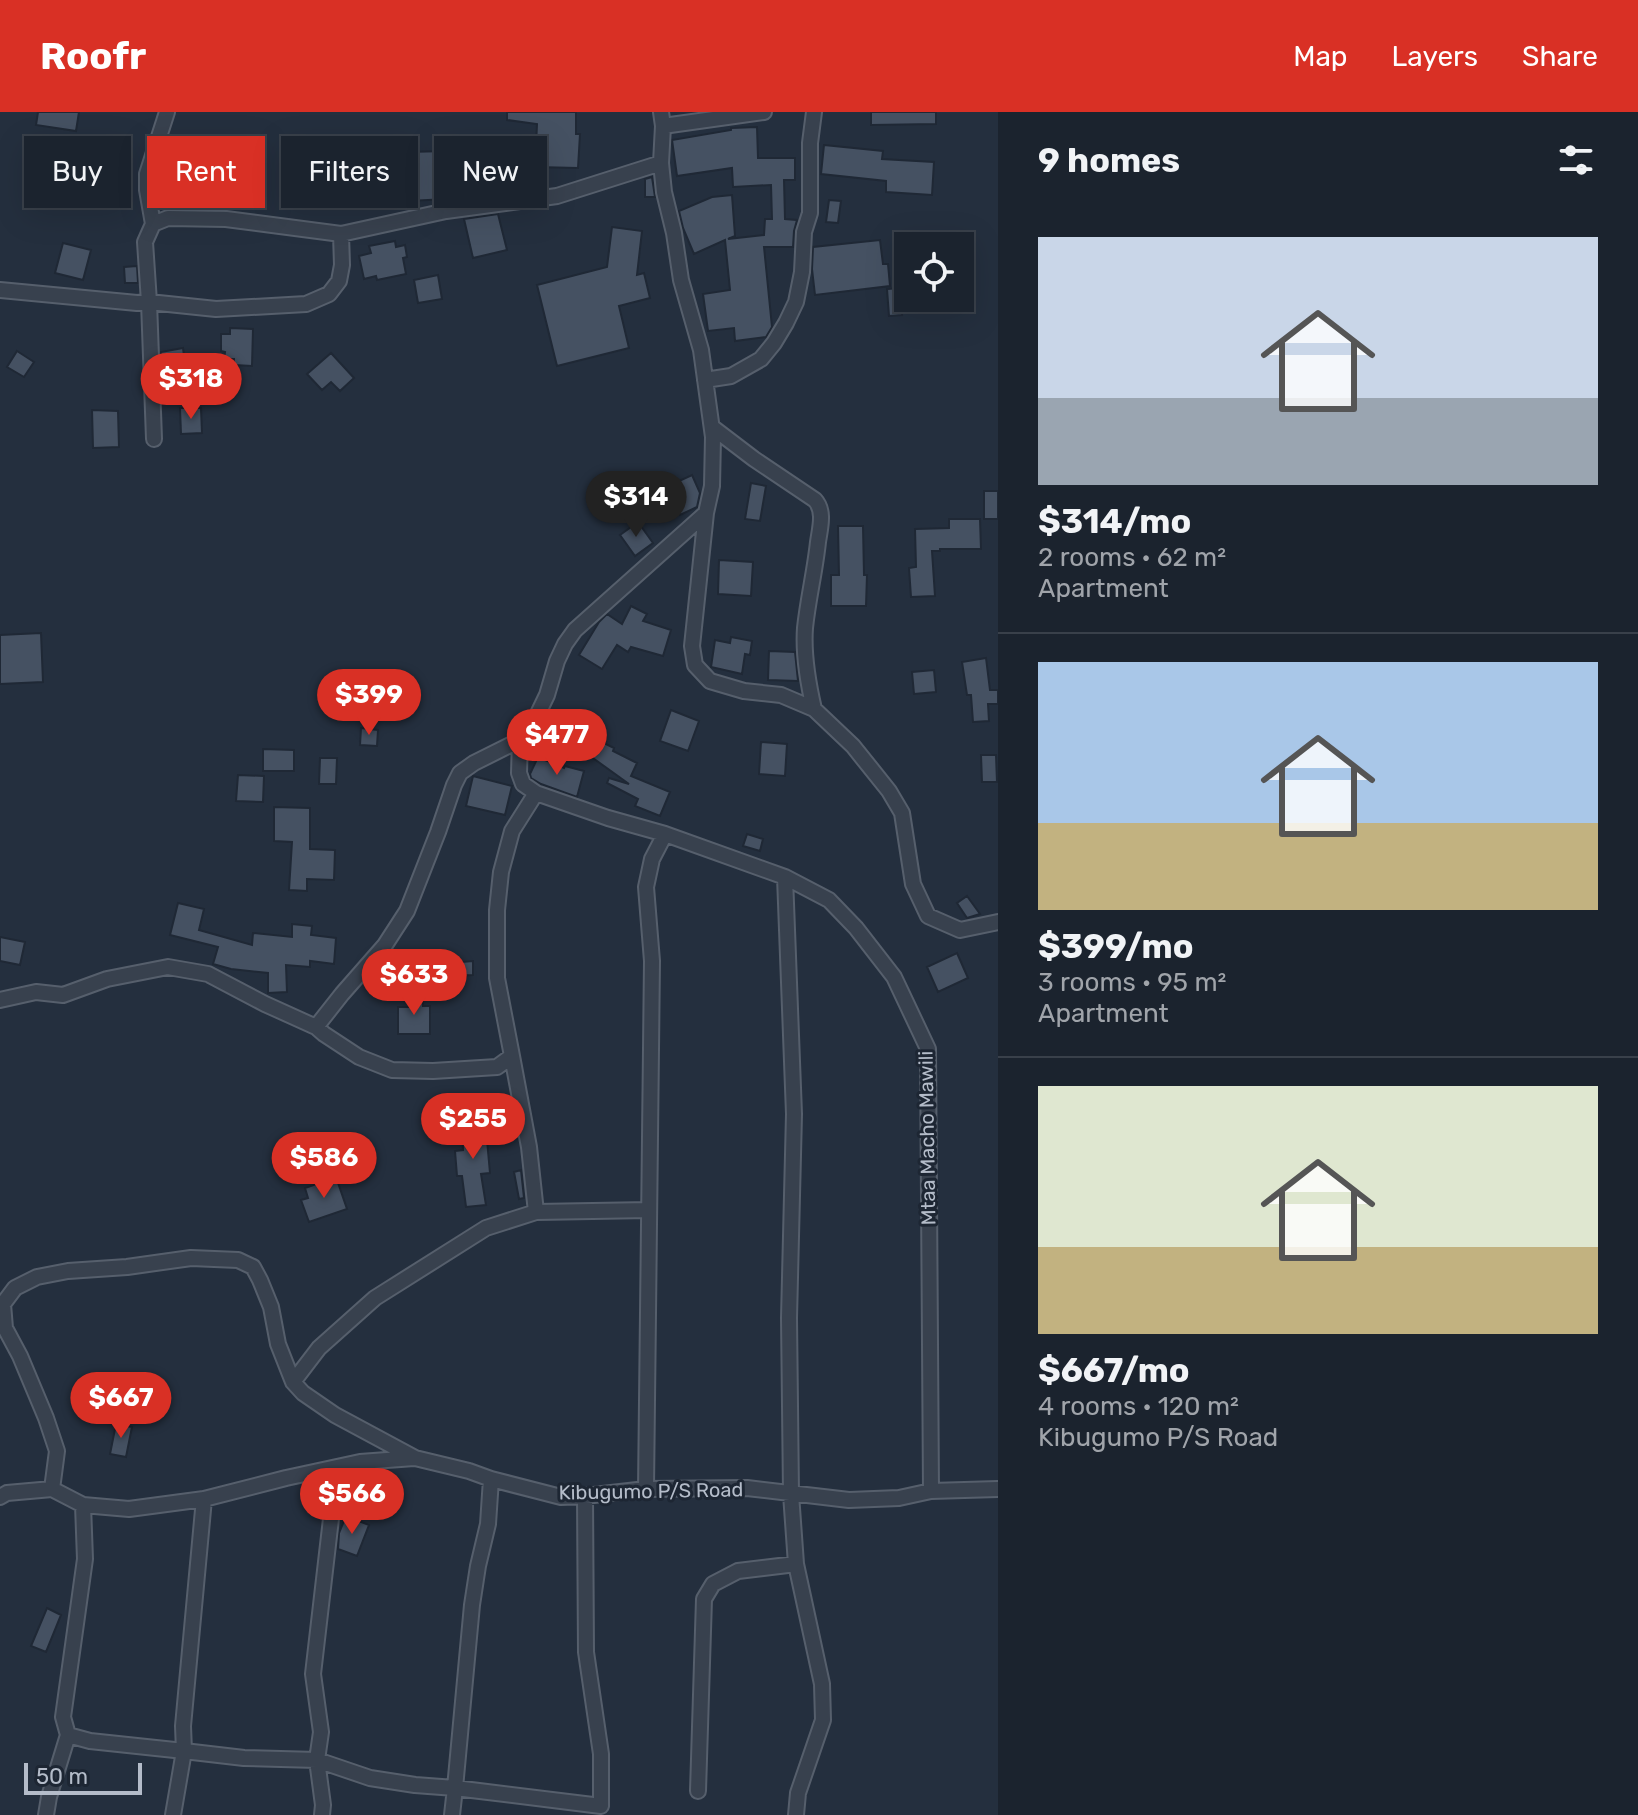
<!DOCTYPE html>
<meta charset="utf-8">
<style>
:root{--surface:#1b232e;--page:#242b36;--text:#f1f3f6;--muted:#a0a4aa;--line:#39404a;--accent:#d93025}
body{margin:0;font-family:Rubik,sans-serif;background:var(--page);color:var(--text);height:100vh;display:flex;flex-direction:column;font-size:30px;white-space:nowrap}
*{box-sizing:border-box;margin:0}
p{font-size:26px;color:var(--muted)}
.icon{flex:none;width:44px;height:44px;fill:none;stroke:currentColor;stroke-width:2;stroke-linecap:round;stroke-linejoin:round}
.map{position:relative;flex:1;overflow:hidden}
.sheet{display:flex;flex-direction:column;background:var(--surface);width:640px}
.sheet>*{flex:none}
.banner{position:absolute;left:24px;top:24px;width:760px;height:72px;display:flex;gap:16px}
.controls{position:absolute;left:894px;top:120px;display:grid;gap:16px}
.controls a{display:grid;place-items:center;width:80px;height:80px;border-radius:0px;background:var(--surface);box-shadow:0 8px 32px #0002,0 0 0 2px var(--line);font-size:40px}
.scale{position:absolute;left:24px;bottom:20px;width:118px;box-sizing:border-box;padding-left:8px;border:4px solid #b4bcc9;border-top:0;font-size:22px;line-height:28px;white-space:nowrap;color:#b4bcc9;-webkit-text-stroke:6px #1d2633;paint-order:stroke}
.price{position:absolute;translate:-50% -68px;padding:0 18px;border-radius:28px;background:var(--accent);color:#fff;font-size:26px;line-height:52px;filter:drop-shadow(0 2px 4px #0008)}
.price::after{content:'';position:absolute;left:50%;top:48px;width:24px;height:18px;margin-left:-12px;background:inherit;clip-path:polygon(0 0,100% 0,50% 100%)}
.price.on{background:#222;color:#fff}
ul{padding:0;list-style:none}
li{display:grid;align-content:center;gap:16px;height:424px;padding:0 40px}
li+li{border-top:2px solid var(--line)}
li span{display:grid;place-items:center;height:248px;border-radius:0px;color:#555}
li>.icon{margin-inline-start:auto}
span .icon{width:144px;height:144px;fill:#fffc;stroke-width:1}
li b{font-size:34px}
h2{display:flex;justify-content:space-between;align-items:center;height:96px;padding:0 40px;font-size:34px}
.pill{padding:0 28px;border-radius:0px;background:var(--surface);box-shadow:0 8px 32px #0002,0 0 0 2px var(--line);font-size:28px;line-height:72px}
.pill.on{background:var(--accent);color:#fff}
header{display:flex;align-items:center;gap:48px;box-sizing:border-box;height:112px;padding:0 40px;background:var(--accent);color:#fff}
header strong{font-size:38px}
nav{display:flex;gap:44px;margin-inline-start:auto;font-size:28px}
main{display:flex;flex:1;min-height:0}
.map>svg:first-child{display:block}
</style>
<header>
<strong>Roofr</strong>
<nav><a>Map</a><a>Layers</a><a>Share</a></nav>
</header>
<main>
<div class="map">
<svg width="998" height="1703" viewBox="0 0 998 1703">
<rect width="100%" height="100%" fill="#242f3e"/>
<path fill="#455162" stroke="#1f2835" stroke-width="2" d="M38 0H79L76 19 36 13Z
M507 0H576V22H580L578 56 535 55 537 12 507 8Z
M871 0H936V12L871 13Z
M757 15 758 46H795V68H784L785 107 797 108 794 119 793 135H764L772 215 766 225 735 229 734 216 708 219 703 182 730 178 725 128 694 142 683 116 679 99 712 85 732 83 735 124 728 127 764 123 765 107H772L771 73 733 75 732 56 677 64 672 28 731 18V16Z
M170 23 204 31 199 54 164 46Z
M824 33 883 39 882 47 934 50 932 83 886 80V69L821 62Z
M445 39 447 87 409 89V73L377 79 375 71 344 72 308 68 309 41 371 43V49L407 42V40Z
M72 43 87 50 90 43 110 53 98 78 77 67 74 75 62 69 67 58 65 57Z
M652 65 655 85H645V67Z
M829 88 841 89 838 111 826 110Z
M498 102 507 138 473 146 464 107Z
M612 115 642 119 637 163 644 161 650 186 619 194 629 236 557 254 537 173 607 155Z
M880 128 883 152H888L890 174 815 183 812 157 813 135Z
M395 129 396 135 405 133 407 145 403 146 406 162 377 168 376 164 364 167 359 144 371 141 369 134Z
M63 131 91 138 83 168 55 161Z
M137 154 138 171H125L124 155Z
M438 163 442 187 418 191 414 168Z
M900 176 902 203 889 204 887 177Z
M230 216 253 217 252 254 234 253V247H224L225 240 221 239V222H230Z
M183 236 185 251 196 249 199 271 162 276 161 240Z
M17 239 34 250 24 265 7 255Z
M331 241 354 266 340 279 331 270 322 278 307 262Z
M180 296H201L202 321 181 322Z
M92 298 118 299 119 335 93 336Z
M692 363 700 381 697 395 680 403 666 375Z
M751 371 766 374 760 409 745 407Z
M984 379H998V407H984Z
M949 407H980L981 437H940V439H932L935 484 911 485 909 456 916 455 915 417 949 416Z
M638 410 653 431 635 444 620 423Z
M838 414H863L864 463H867L866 494H831V463H839Z
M719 448 753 450 751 484 718 482Z
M631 494 647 502 643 509 671 518 663 544 631 535 628 540 617 533 602 557 579 543 599 510 607 502 622 512Z
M41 521 43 570 0 572V523Z
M731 525 752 529 750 543 745 542 742 562 711 555 715 528 730 531Z
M769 539 795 540 798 569 768 568Z
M986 546 990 578H998V592H988L989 609 973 610 971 583H967L962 550Z
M934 558 936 580 914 582 912 560Z
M671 598 699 609 688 639 660 629Z
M566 610 598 633 600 629 614 636 613 639 637 651 631 664 670 680 660 704 635 694 638 687 607 671 609 666 629 672 558 621Z
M361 616 378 618 377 634 360 633Z
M761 630 787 632 785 664 759 662Z
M263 637 294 638V659H263Z
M981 643H996L997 670H982Z
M538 645 564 656 565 654 584 659 577 685 541 672 531 666 530 662Z
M320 646H337L336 672H319Z
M238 663 264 664 263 690 236 689Z
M473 664 512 674 505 703 466 694Z
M274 695 310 696V737L335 738 334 768 307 767V779L289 778 292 730 274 729Z
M747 722 763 727 760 739 743 734Z
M967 784 980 802 967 806 957 791Z
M178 791 204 797 199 818 252 833 253 821 292 825V812L312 814 311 823 336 826 334 852 310 849V855L286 853 287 880 268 881V861L231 857 213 852 218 835 170 823Z
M0 825 25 830 20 853 0 849Z
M957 841 968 866 938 880 927 855Z
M473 849V863L450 864 449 851Z
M409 882H423V894H430V922H398V895H409Z
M485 1006 490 1061 481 1062 486 1093 466 1095 462 1064H457L455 1039 463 1038 462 1007Z
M521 1058 524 1086 519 1087 514 1060Z
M336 1065 347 1097 309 1110 301 1088 308 1086 305 1076Z
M116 1312 132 1315 126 1345 110 1342Z
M346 1404 369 1413 357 1444 338 1437 339 1421Z
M47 1496 61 1503 46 1540 31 1534Z"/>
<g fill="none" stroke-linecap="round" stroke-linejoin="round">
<g stroke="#565f6c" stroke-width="18">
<path id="minor" d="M663 14 764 0
M153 112 147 78V62L167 0
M0 178 137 191 149 190 145 130 153 112 168 106 226 107 341 122 446 99 557 84 661 51
M705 268 731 264 761 247 774 231 786 211 796 190 802 160 804 120 810 101V31L814 0
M712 315 754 347 815 388C825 399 820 416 818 430 815 459 808 487 805 516 803 543 808 571 814 597
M154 327 149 190 216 197 306 192 329 182 339 169 342 153 341 122
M706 401 692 534 695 553 710 569 744 579 781 583 814 597 853 634 889 679 902 701 913 772 928 804 960 818 998 810
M520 628 519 661 523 672 536 681 608 706 665 722 785 765 829 788 856 816 894 865 928 937 931 1379
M785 765 794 1002 789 1206 791 1382 796 1452 822 1572 823 1608 798 1681 796 1703
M0 888 36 880 63 883 107 867 168 855 208 862 265 892 316 915 324 922 359 945 392 958 433 959 497 955 512 944 497 866V798L501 760 512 719 536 681
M316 915 342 882 385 833 407 799 438 720 454 673 460 661 474 651 520 628 534 610 547 583 557 549 565 532 575 518 706 401 712 374 713 325 701 238 681 168 674 121 664 80 661 51 663 14 661 0
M512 944 529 1035 536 1100
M293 1270 319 1236 375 1186 486 1116 536 1100 649 1098
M337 1355 313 1562 321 1620 317 1648 370 1666 415 1673 455 1676 472 1493 478 1454 488 1412 491 1367
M52 1377 83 1393 129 1397 204 1387 286 1366 360 1350 414 1346
M646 1377 652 849 646 775 652 747 665 722
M0 1385 7 1381 52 1377 57 1339 46 1306 20 1244 5 1216 3 1192 15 1176 37 1165 68 1159 127 1155 191 1146 238 1148 253 1155 260 1168 271 1195 278 1232 293 1270 303 1281 335 1303 415 1346 469 1359 491 1367 561 1385 585 1384 646 1377 747 1376 849 1388 899 1386 931 1379 998 1377
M204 1387 183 1614 184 1639 244 1646 317 1648 323 1693 322 1703
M83 1393 85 1447 63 1605 68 1623 90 1629 184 1639 173 1703
M698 1679 704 1487 713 1472 738 1459 796 1452
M46 1703 49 1685 68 1623
M452 1703 455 1676 601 1694V1642L586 1540 585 1384"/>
</g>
<use href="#minor" stroke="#38414e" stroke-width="14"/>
</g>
<g text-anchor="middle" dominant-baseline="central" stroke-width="6" stroke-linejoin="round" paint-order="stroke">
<g font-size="20" fill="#b4bcc9" stroke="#1d2633">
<text transform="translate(927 1026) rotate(-91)">Mtaa Macho Mawili</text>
<text transform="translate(651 1379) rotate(-1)">Kibugumo P/S Road</text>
</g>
</g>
</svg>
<div class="controls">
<a><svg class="icon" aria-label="locate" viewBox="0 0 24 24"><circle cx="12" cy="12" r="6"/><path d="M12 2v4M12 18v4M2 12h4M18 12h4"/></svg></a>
</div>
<div class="scale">50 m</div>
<b class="price" style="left:191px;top:309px">$318</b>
<b class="price on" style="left:636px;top:427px">$314</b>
<b class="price" style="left:369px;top:625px">$399</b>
<b class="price" style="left:557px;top:665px">$477</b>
<b class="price" style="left:414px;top:905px">$633</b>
<b class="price" style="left:473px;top:1049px">$255</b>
<b class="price" style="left:324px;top:1088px">$586</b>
<b class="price" style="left:121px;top:1328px">$667</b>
<b class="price" style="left:352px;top:1424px">$566</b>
<div class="banner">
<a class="pill">Buy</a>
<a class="pill on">Rent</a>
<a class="pill">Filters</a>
<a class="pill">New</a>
</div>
</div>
<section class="sheet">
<h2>9 homes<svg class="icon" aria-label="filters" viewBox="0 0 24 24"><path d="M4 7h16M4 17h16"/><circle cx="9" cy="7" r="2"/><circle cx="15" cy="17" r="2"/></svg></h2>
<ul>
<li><span style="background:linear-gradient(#c9d6e8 65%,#9aa5b1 0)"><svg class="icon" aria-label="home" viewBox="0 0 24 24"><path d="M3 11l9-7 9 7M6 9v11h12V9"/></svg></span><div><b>$314/mo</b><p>2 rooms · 62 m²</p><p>Apartment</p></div></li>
<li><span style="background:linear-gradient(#a9c7e8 65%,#c2b280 0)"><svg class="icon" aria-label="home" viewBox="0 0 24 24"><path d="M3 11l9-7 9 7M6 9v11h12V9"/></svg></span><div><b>$399/mo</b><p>3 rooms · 95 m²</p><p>Apartment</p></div></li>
<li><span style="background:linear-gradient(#dfe7d0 65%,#c2b280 0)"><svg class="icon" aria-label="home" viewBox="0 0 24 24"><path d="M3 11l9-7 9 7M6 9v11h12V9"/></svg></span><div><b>$667/mo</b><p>4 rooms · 120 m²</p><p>Kibugumo P/S Road</p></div></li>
</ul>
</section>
</main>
